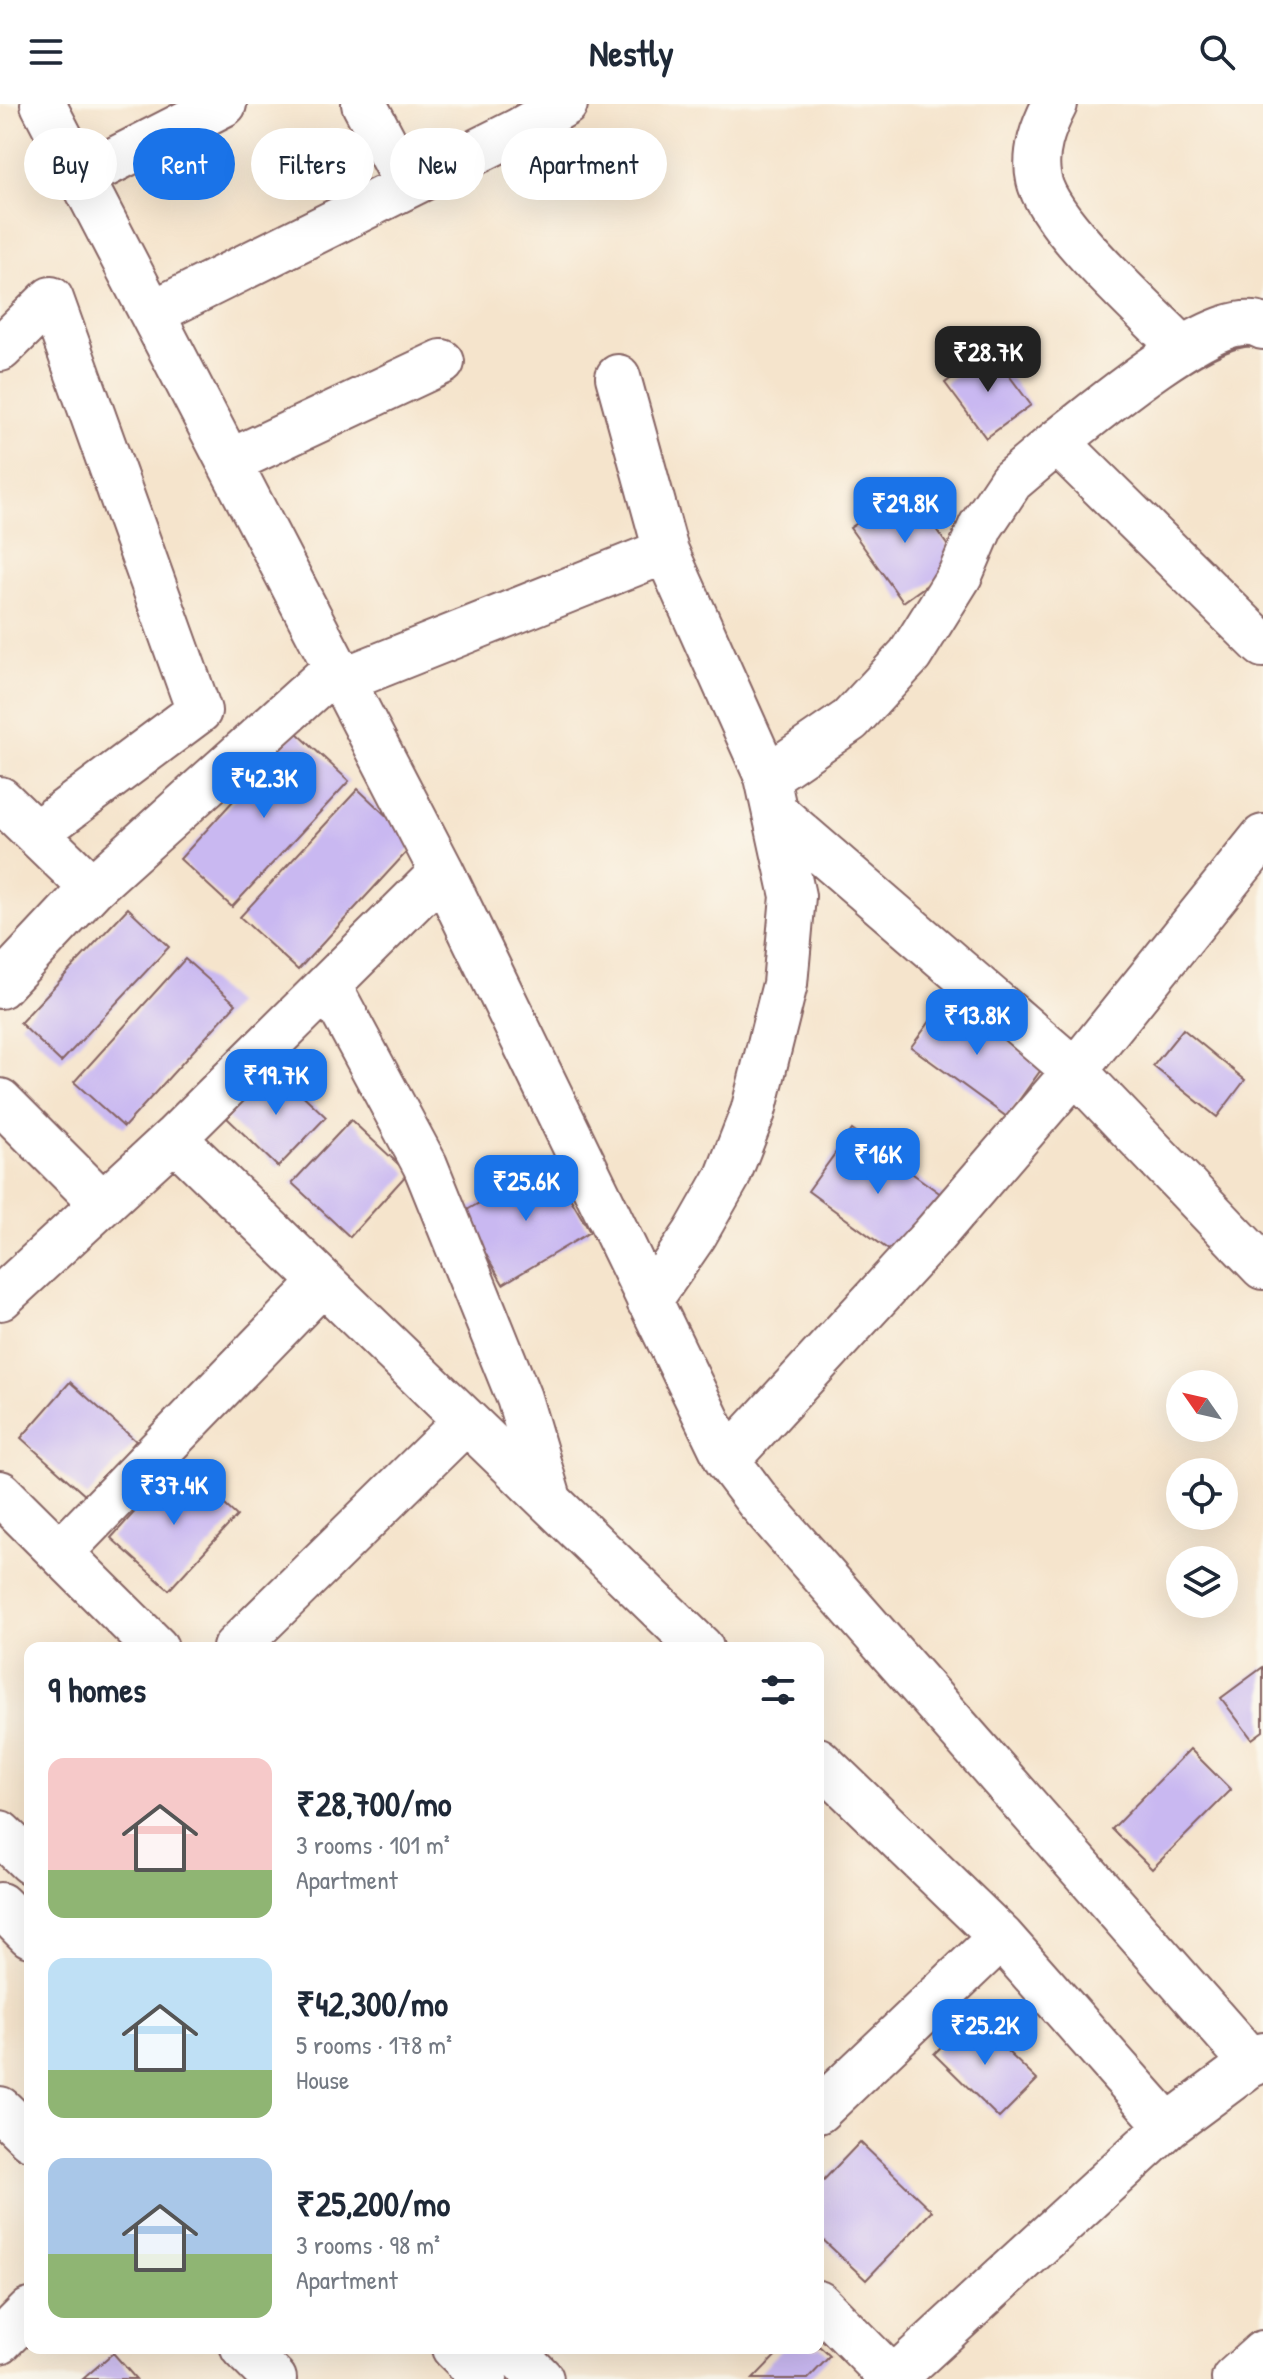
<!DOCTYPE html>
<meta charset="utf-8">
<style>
:root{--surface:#fff;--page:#f6f6f7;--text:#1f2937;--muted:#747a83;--accent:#1a73e8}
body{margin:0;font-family:"Patrick Hand",sans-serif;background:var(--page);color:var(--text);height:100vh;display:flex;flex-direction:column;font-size:30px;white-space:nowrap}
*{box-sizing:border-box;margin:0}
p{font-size:26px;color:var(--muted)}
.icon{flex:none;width:44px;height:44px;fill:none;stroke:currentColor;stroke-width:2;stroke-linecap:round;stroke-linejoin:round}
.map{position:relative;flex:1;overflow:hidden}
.details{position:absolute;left:24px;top:1538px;width:800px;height:712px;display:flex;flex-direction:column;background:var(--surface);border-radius:16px;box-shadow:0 8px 32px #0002}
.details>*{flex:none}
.banner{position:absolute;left:24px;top:24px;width:800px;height:72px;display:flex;gap:16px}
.needle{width:52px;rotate:304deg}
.controls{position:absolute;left:1166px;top:1266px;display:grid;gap:16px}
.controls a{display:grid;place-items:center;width:72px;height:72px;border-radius:50%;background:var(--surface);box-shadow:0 8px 32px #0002;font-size:40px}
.price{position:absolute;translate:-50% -68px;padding:0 18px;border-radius:16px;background:var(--accent);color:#fff;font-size:26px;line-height:52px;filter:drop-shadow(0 2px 4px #0008)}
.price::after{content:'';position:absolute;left:50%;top:48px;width:24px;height:18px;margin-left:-12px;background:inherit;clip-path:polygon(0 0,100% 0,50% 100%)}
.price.active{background:#222;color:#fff}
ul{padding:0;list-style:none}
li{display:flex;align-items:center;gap:24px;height:200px;padding:0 24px}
li span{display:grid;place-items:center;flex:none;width:224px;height:160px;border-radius:16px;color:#555}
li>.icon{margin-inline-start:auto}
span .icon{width:96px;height:96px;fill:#fffc;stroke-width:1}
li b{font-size:34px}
h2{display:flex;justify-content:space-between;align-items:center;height:96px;padding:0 24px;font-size:34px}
.tag{padding:0 28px;border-radius:36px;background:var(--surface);box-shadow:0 8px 32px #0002;font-size:28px;line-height:72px}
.tag.active{background:var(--accent);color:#fff}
header{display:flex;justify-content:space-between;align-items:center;height:104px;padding:0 24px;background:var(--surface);font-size:36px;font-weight:800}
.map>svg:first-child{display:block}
</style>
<header><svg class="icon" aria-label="menu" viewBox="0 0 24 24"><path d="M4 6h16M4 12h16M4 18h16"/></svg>Nestly<svg class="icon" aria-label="search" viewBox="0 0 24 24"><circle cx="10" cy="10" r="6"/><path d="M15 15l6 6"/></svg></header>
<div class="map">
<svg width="1263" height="2275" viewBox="0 0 1263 2275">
<rect width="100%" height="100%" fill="#fbf7ec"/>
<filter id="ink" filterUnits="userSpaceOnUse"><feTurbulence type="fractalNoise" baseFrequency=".0125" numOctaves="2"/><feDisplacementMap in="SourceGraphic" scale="16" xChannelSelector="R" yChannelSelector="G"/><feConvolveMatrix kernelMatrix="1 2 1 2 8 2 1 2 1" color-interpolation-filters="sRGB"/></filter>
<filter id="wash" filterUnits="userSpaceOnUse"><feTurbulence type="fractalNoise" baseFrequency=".006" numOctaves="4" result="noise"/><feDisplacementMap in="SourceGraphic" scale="32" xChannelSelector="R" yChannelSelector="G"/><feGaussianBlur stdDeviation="1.8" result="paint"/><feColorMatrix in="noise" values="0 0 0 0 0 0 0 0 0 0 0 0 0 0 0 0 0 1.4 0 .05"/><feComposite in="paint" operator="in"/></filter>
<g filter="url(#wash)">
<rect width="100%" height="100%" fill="#f5e4cc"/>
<g id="blocks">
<path fill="#c9b8f1" d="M990 246 1031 301 986 334 945 279Z
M908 385 959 458 903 498 850 424Z
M296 628 349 677 232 803 180 755Z
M358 685 415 739 298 866 240 813Z
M128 804 169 843 61 958 20 919Z
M185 855 236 900 124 1023 74 978Z
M948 893 1043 963 1007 1013 911 943Z
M1183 925 1245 976 1217 1013 1153 962Z
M274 964 326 1013 278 1063 227 1014Z
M351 1016 408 1069 350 1133 292 1079Z
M852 1026 949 1096 904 1157 808 1087Z
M549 1058 590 1128 503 1180 462 1109Z
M70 1278 136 1337 87 1393 21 1334Z
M179 1359 237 1412 169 1486 111 1434Z
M1263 1563V1627L1252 1635 1221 1594Z
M1190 1645 1231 1686 1152 1765 1112 1725Z
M971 1912 1037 1976 999 2014 934 1950Z
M860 2038 932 2107 866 2176 818 2131V2082Z
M818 2241 830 2252 808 2275H753L783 2244H818Z
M113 2249 136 2275H83Z"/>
</g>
</g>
<g filter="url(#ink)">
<use href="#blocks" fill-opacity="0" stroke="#866463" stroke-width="2"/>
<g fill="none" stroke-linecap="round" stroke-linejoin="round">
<g stroke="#866463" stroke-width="48">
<path id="minor" d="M43 0 442 768
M364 0 407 81
M1055 0C1043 23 1033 49 1039 76 1049 121 1146 207 1181 243
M81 73 224 0
M152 209 518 27 565 0
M1263 223C1220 199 1093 311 1057 338L1263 541
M0 245 51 195 199 607 36 729
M618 273 666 447 767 673 793 792 785 880 753 1008 728 1072 695 1130 649 1197
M229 358 442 258
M343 576 666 447
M767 673 850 616 910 551 960 471 981 422 1011 377 1057 338
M0 695 92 784
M776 709 1075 967 1263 1163
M0 882 92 784 336 564
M329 882 425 1061 519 1294 549 1395
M0 997 101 1098
M174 1034 701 1544
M0 1194 174 1034 442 768 727 1356 758 1397 1253 1960
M727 1356 933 1132 1075 967 1263 733
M0 1389 156 1544
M61 1448 322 1179
M235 1544 466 1317
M818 1656 1001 1833 1168 2022
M0 1729 30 1758
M0 1801 30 1831
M0 2005 30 2034
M818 2007 1001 1833
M818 2199 893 2275
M0 2237 30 2207
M243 2244 274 2275
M454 2244 485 2275
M510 2244 541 2275
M893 2275 1168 2022 1263 1951
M1234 2275 1263 2249"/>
</g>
<use href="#minor" stroke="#fff" stroke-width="44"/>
</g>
</g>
</svg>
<div class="controls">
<a><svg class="needle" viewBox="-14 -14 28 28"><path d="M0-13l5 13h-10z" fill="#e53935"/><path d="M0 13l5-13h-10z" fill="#747a83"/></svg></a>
<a><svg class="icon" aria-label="locate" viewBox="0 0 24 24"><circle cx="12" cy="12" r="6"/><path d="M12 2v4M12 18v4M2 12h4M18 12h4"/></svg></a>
<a><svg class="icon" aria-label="layers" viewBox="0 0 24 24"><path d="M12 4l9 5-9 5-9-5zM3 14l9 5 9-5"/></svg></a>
</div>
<b class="price active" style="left:988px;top:290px">₹28.7K</b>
<b class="price" style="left:905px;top:441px">₹29.8K</b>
<b class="price" style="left:264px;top:716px">₹42.3K</b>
<b class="price" style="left:977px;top:953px">₹13.8K</b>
<b class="price" style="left:276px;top:1013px">₹19.7K</b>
<b class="price" style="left:878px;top:1092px">₹16K</b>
<b class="price" style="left:526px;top:1119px">₹25.6K</b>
<b class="price" style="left:174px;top:1423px">₹37.4K</b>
<b class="price" style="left:985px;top:1963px">₹25.2K</b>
<div class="banner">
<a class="tag">Buy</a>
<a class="tag active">Rent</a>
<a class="tag">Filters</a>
<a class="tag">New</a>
<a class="tag">Apartment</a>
</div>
<section class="details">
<h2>9 homes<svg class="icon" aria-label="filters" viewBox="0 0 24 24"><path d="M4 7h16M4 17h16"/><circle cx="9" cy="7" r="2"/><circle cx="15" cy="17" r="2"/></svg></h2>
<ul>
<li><span style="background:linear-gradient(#f6c9c9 70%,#8fb573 0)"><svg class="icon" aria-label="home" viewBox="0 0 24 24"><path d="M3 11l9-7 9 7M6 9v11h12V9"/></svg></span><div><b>₹28,700/mo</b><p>3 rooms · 101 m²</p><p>Apartment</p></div></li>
<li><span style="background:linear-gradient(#bfe0f5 70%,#8fb573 0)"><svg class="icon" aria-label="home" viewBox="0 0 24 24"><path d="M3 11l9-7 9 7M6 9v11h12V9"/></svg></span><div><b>₹42,300/mo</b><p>5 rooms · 178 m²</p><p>House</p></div></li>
<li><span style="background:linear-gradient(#a9c7e8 60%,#8fb573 0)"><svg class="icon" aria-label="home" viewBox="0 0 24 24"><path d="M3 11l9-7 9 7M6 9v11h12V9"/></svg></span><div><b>₹25,200/mo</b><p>3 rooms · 98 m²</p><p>Apartment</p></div></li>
</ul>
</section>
</div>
